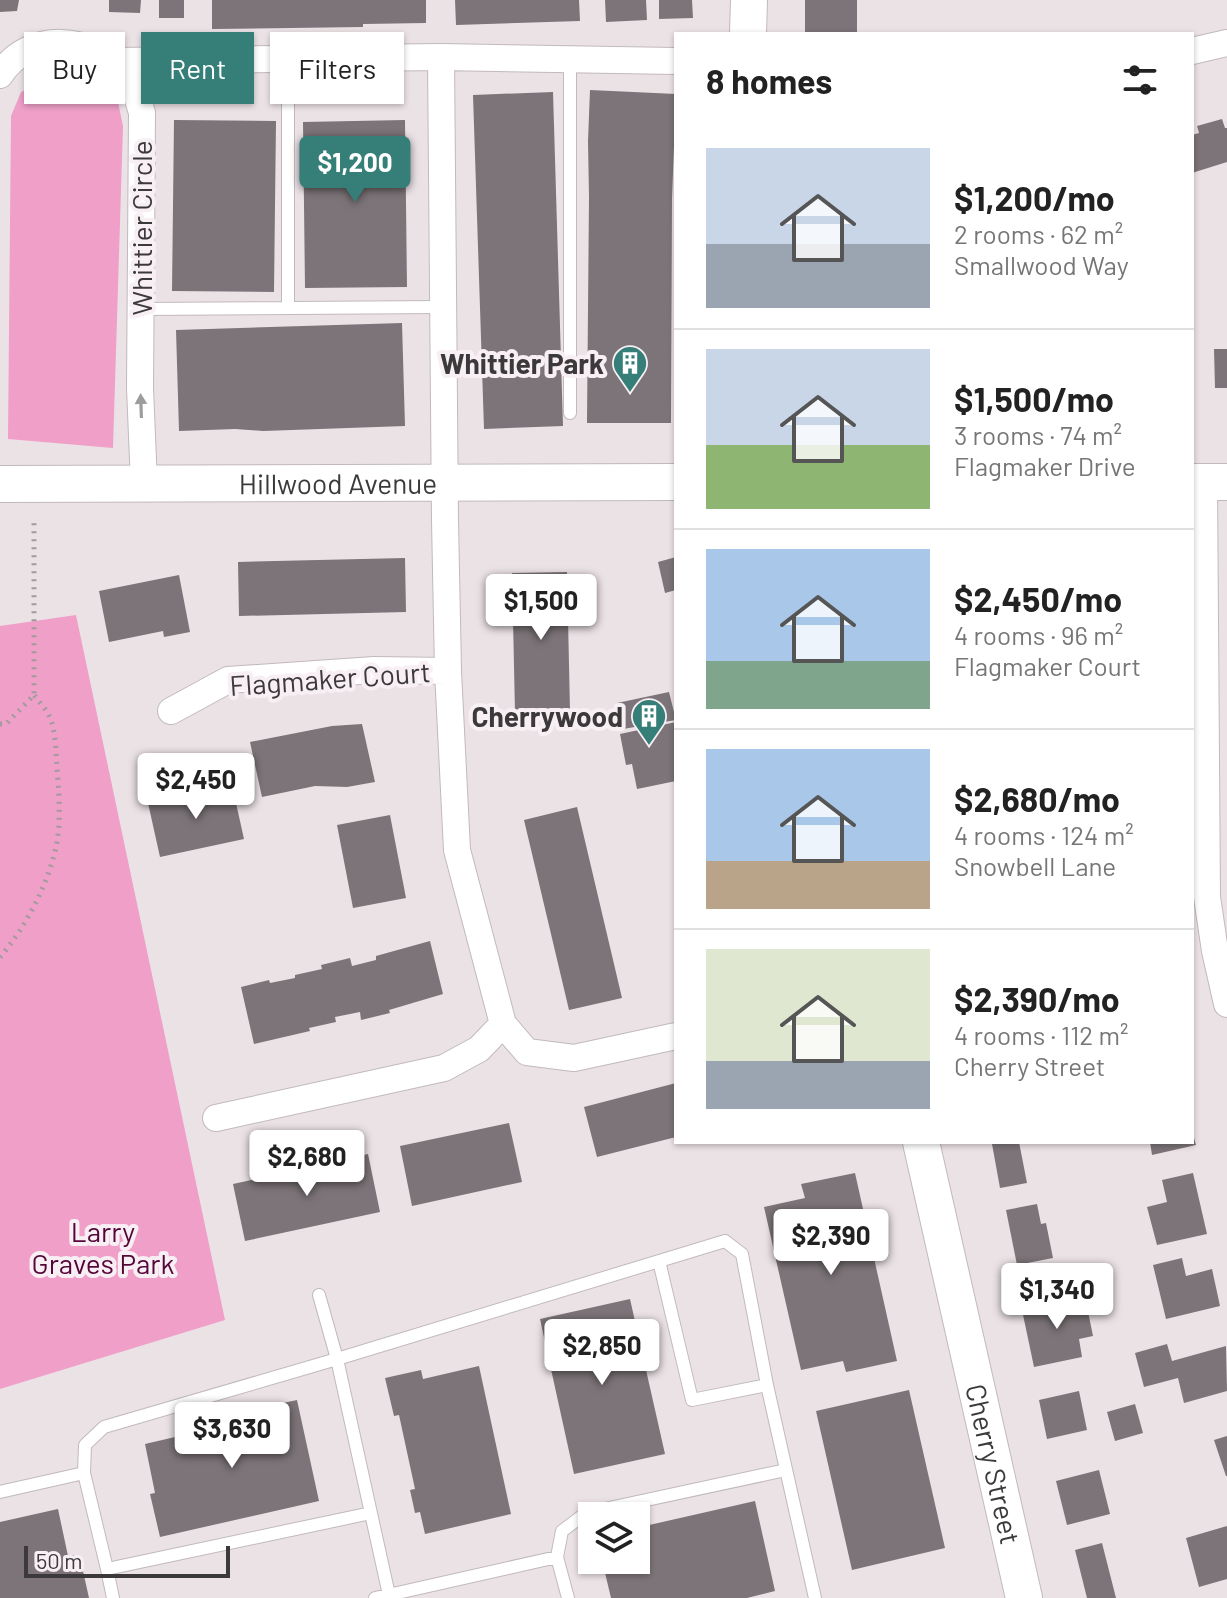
<!DOCTYPE html>
<meta charset="utf-8">
<style>
:root{--surface:#fff;--page:#f6f6f6;--text:#222;--muted:#767676;--line:#e0e0e0;--accent:#367e78}
body{margin:0;font-family:Barlow,sans-serif;background:var(--page);color:var(--text);height:100vh;display:flex;flex-direction:column;font-size:30px;white-space:nowrap}
*{box-sizing:border-box;margin:0}
p{font-size:26px;color:var(--muted)}
.icon{flex:none;width:44px;height:44px;fill:none;stroke:currentColor;stroke-width:2;stroke-linecap:round;stroke-linejoin:round}
.map{position:relative;flex:1;overflow:hidden}
.details{position:absolute;left:674px;top:32px;width:520px;height:1112px;display:flex;flex-direction:column;background:var(--surface);border-radius:0px;box-shadow:0 2px 6px #0004}
.details>*{flex:none}
.top-card{position:absolute;left:24px;top:32px;width:530px;height:72px;display:flex;gap:16px}
.controls{position:absolute;left:578px;top:1502px;display:grid;gap:16px}
.controls a{display:grid;place-items:center;width:72px;height:72px;border-radius:0px;background:var(--surface);box-shadow:0 2px 6px #0004;font-size:40px}
.scale{position:absolute;left:24px;bottom:20px;width:206px;box-sizing:border-box;padding-left:8px;border:4px solid #3c393a;border-top:0;font-size:22px;line-height:28px;white-space:nowrap;color:#3c393a;-webkit-text-stroke:6px #f8eff4;paint-order:stroke}
.price{position:absolute;translate:-50% -68px;padding:0 18px;border-radius:8px;background:#fff;color:#222;font-size:26px;line-height:52px;filter:drop-shadow(0 2px 4px #0008)}
.price::after{content:'';position:absolute;left:50%;top:48px;width:24px;height:18px;margin-left:-12px;background:inherit;clip-path:polygon(0 0,100% 0,50% 100%)}
.price.selected{background:var(--accent);color:#fff}
ul{padding:0;list-style:none}
li{display:flex;align-items:center;gap:24px;height:200px;padding:0 32px}
li+li{border-top:2px solid var(--line)}
li span{display:grid;place-items:center;flex:none;width:224px;height:160px;border-radius:0px;color:#555}
li>.icon{margin-inline-start:auto}
span .icon{width:96px;height:96px;fill:#fffc;stroke-width:1}
li b{font-size:34px}
h2{display:flex;justify-content:space-between;align-items:center;height:96px;padding:0 32px;font-size:34px}
.pill{padding:0 28px;border-radius:0px;background:var(--surface);box-shadow:0 2px 6px #0004;font-size:28px;line-height:72px}
.pill.selected{background:var(--accent);color:#fff}
.map>svg:first-child{display:block}
</style>
<div class="map">
<svg width="1227" height="1598" viewBox="0 0 1227 1598">
<rect width="100%" height="100%" fill="#ebe2e6"/>
<path fill="#ef9fc8" d="M58 75 100 82 118 102 123 126 113 448 8 439 11 116 21 92Z
M76 615 225 1320 0 1389V626Z"/>
<path fill="#7c7478" d="M0 0H19L17 11 0 12Z
M109 0H141L140 13 109 12Z
M159 0H184V18H159Z
M212 0H426V23L363 24V27L212 29Z
M455 0H579L580 21 456 25Z
M605 0H646L647 20 606 22Z
M659 0H692L693 18 659 19Z
M805 0H857V34H805Z
M590 90 676 94 672 198 671 423H587L589 197 588 141Z
M553 92 563 426 484 429 473 95Z
M1222 119 1225 128H1227V162L1192 173V135L1199 133 1197 126Z
M174 120 276 121 274 292 172 291Z
M405 120 407 287 305 288 303 122Z
M402 323 405 426 263 431 235 429 179 431 176 330Z
M1214 349H1227V388H1215Z
M676 557V590L665 593 658 562Z
M405 558 406 612 239 616 238 562Z
M567 572 570 711 515 713 512 573Z
M179 575 190 632 164 637 163 631 109 642 99 591Z
M669 692 676 720 623 729 617 703Z
M676 722V781L637 789 632 764 626 765 620 734Z
M362 724 375 782 347 787 315 786 262 797 250 742 332 726Z
M232 785 244 839 160 857 148 803Z
M577 807 622 998 569 1010 524 820Z
M390 815 406 898 353 908 337 825Z
M430 941 443 994 389 1010 390 1013 361 1020 360 1012 335 1017 336 1022 309 1028 310 1031 254 1044 241 987 269 980 270 983 295 978V975L322 969 321 965 350 958 352 966 376 960V956Z
M676 1083V1137L597 1157 584 1107Z
M509 1123 522 1182 412 1206 400 1146Z
M1192 1131 1196 1145 1152 1155 1150 1142H1192Z
M1004 1142H1019L1027 1183 1000 1188 992 1144Z
M368 1154 380 1212 245 1241 233 1184Z
M855 1173 897 1361 846 1372 843 1361 801 1370 764 1207 805 1198 801 1184Z
M1193 1173 1207 1234 1157 1245 1147 1207 1167 1202 1162 1180Z
M1037 1204 1041 1224 1046 1223 1053 1258 1017 1265 1006 1210Z
M1182 1258 1186 1276 1212 1269 1220 1306 1166 1319 1153 1265Z
M1085 1297 1093 1336 1079 1339 1082 1357 1034 1367 1022 1310Z
M630 1299 665 1454 574 1474 540 1319Z
M1167 1344 1172 1361 1226 1346 1227 1391 1184 1403 1178 1378 1144 1387 1135 1353Z
M479 1366 511 1514 425 1534 420 1512 415 1513 410 1490 415 1489 399 1415 394 1416 385 1378 421 1370 423 1379Z
M909 1390 945 1548 852 1570 816 1411Z
M1079 1391 1087 1430 1047 1439 1039 1400Z
M297 1400 319 1501 160 1537 150 1494 155 1493 145 1444 188 1434 187 1428 203 1424 202 1420 237 1412 238 1417 252 1413 251 1410Z
M1135 1404 1143 1433 1115 1441 1107 1412Z
M1227 1436V1476H1226L1214 1440Z
M1099 1470 1110 1514 1067 1525 1056 1481Z
M755 1501 775 1591 747 1598H611L602 1560H636V1528Z
M58 1509 68 1556 74 1555 78 1572 83 1571 89 1598H0V1522Z
M1227 1526V1579L1199 1587 1186 1538Z
M1102 1543 1116 1598H1087L1075 1550Z"/>
<g fill="none" stroke-linecap="round" stroke-linejoin="round">
<g stroke="#c1b9bd" stroke-width="14">
<path id="lane" d="M570 59V413
M288 308V59
M141 309 442 307
M659 1261 692 1400 767 1385
M319 1295 337 1359 389 1595
M84 1473 107 1569 371 1513
M0 1492 84 1473 85 1445 104 1427 337 1359 725 1241 742 1254 767 1385 815 1598
M107 1569 113 1598
M375 1598 557 1557
M568 1598 557 1557 562 1531 586 1513 786 1470"/>
</g>
<g stroke="#c1b9bd" stroke-width="28">
<path id="street" d="M1192 51 1227 43
M441 57 445 520 448 671 457 850 503 1024 527 1052 574 1058 676 1036
M114 61 441 57 676 61
M0 75C29 30 92 35 125 73 134 84 138 99 142 113L140 388 144 484
M1204 482 1207 897 1215 951 1227 1004
M171 711 228 680 374 670 448 671
M216 1118 444 1068 479 1049 503 1024"/>
</g>
<g stroke="#c1b9bd" stroke-width="38">
<g id="secondary">
<path d="M748 34 749 0"/>
<path d="M1192 482H1227"/>
<path id="s1" d="M0 484 676 482"/>
<path id="s2" d="M921 1142 1024 1598"/>
</g>
</g>
<path stroke="#a19b9d" stroke-width="5" stroke-dasharray="2 6" stroke-linecap="butt" d="M0 724H6L34 695V519
M0 957C26 927 50 881 57 842 61 818 59 793 57 769 56 753 56 735 51 720 48 711 40 703 34 695"/>
<use href="#lane" stroke="#fff" stroke-width="12"/>
<use href="#street" stroke="#fff" stroke-width="26"/>
<use href="#secondary" stroke="#fff" stroke-width="36"/>
</g>
<defs><path id="oneway-solid" d="M-6-.8H1V-3.2L6.5 0L1 3.2V.8H-6Z" transform="scale(2)"/></defs>
<use fill="#9e9c9c" href="#oneway-solid" transform="translate(141 406) rotate(-92)"/>
<defs>
<g id="building-pin" transform="scale(1.8)"><path d="M0 17L-7.5 6A9.5 9.5 0 1 1 7.5 6Z" fill="#367e78" stroke="#f8eff4"/><path d="M-4-6H4V6H1V3H-1V6H-4ZM-2.5-4.3h1.7v1.8h-1.7ZM.8-4.3h1.7v1.8H.8ZM-2.5-1h1.7V.8h-1.7ZM.8-1h1.7V.8H.8Z" fill="#fff"/></g>
</defs>
<g fill-rule="evenodd">
<use href="#building-pin" x="630" y="363"/>
<use href="#building-pin" x="649" y="716"/>
</g>
<g text-anchor="middle" dominant-baseline="central" stroke-width="8" stroke-linejoin="round" paint-order="stroke">
<g font-size="28" fill="#3c393a" stroke="#f8eff4">
<text transform="translate(141 228) rotate(-90)">Whittier Circle</text>
<text stroke="none"><textPath href="#s1" startOffset="338">Hillwood Avenue</textPath></text>
<text transform="translate(330 678) rotate(-4)">Flagmaker Court</text>
<text stroke="none"><textPath href="#s2" startOffset="330">Cherry Street</textPath></text>
</g>
<g font-size="28" font-weight="bold" fill="#3c393a" stroke="#f8eff4" text-anchor="end">
<text x="604" y="363">Whittier Park</text>
<text x="623" y="716">Cherrywood</text>
</g>
<g font-size="28" fill="#550639" stroke="#f8eff4">
<text x="103" y="1231">Larry<tspan x="103" dy="32">Graves Park</tspan></text>
</g>
</g>
</svg>
<div class="controls">
<a><svg class="icon" aria-label="layers" viewBox="0 0 24 24"><path d="M12 4l9 5-9 5-9-5zM3 14l9 5 9-5"/></svg></a>
</div>
<div class="scale">50 m</div>
<b class="price selected" style="left:355px;top:204px">$1,200</b>
<b class="price" style="left:541px;top:642px">$1,500</b>
<b class="price" style="left:196px;top:821px">$2,450</b>
<b class="price" style="left:307px;top:1198px">$2,680</b>
<b class="price" style="left:831px;top:1277px">$2,390</b>
<b class="price" style="left:1057px;top:1331px">$1,340</b>
<b class="price" style="left:602px;top:1387px">$2,850</b>
<b class="price" style="left:232px;top:1470px">$3,630</b>
<div class="top-card">
<a class="pill">Buy</a>
<a class="pill selected">Rent</a>
<a class="pill">Filters</a>
</div>
<section class="details">
<h2>8 homes<svg class="icon" aria-label="filters" viewBox="0 0 24 24"><path d="M4 7h16M4 17h16"/><circle cx="9" cy="7" r="2"/><circle cx="15" cy="17" r="2"/></svg></h2>
<ul>
<li><span style="background:linear-gradient(#c9d6e8 60%,#9aa5b1 0)"><svg class="icon" aria-label="home" viewBox="0 0 24 24"><path d="M3 11l9-7 9 7M6 9v11h12V9"/></svg></span><div><b>$1,200/mo</b><p>2 rooms · 62 m²</p><p>Smallwood Way</p></div></li>
<li><span style="background:linear-gradient(#c9d6e8 60%,#8fb573 0)"><svg class="icon" aria-label="home" viewBox="0 0 24 24"><path d="M3 11l9-7 9 7M6 9v11h12V9"/></svg></span><div><b>$1,500/mo</b><p>3 rooms · 74 m²</p><p>Flagmaker Drive</p></div></li>
<li><span style="background:linear-gradient(#a9c7e8 70%,#7fa58c 0)"><svg class="icon" aria-label="home" viewBox="0 0 24 24"><path d="M3 11l9-7 9 7M6 9v11h12V9"/></svg></span><div><b>$2,450/mo</b><p>4 rooms · 96 m²</p><p>Flagmaker Court</p></div></li>
<li><span style="background:linear-gradient(#a9c7e8 70%,#b9a48a 0)"><svg class="icon" aria-label="home" viewBox="0 0 24 24"><path d="M3 11l9-7 9 7M6 9v11h12V9"/></svg></span><div><b>$2,680/mo</b><p>4 rooms · 124 m²</p><p>Snowbell Lane</p></div></li>
<li><span style="background:linear-gradient(#dfe7d0 70%,#9aa5b1 0)"><svg class="icon" aria-label="home" viewBox="0 0 24 24"><path d="M3 11l9-7 9 7M6 9v11h12V9"/></svg></span><div><b>$2,390/mo</b><p>4 rooms · 112 m²</p><p>Cherry Street</p></div></li>
</ul>
</section>
</div>
